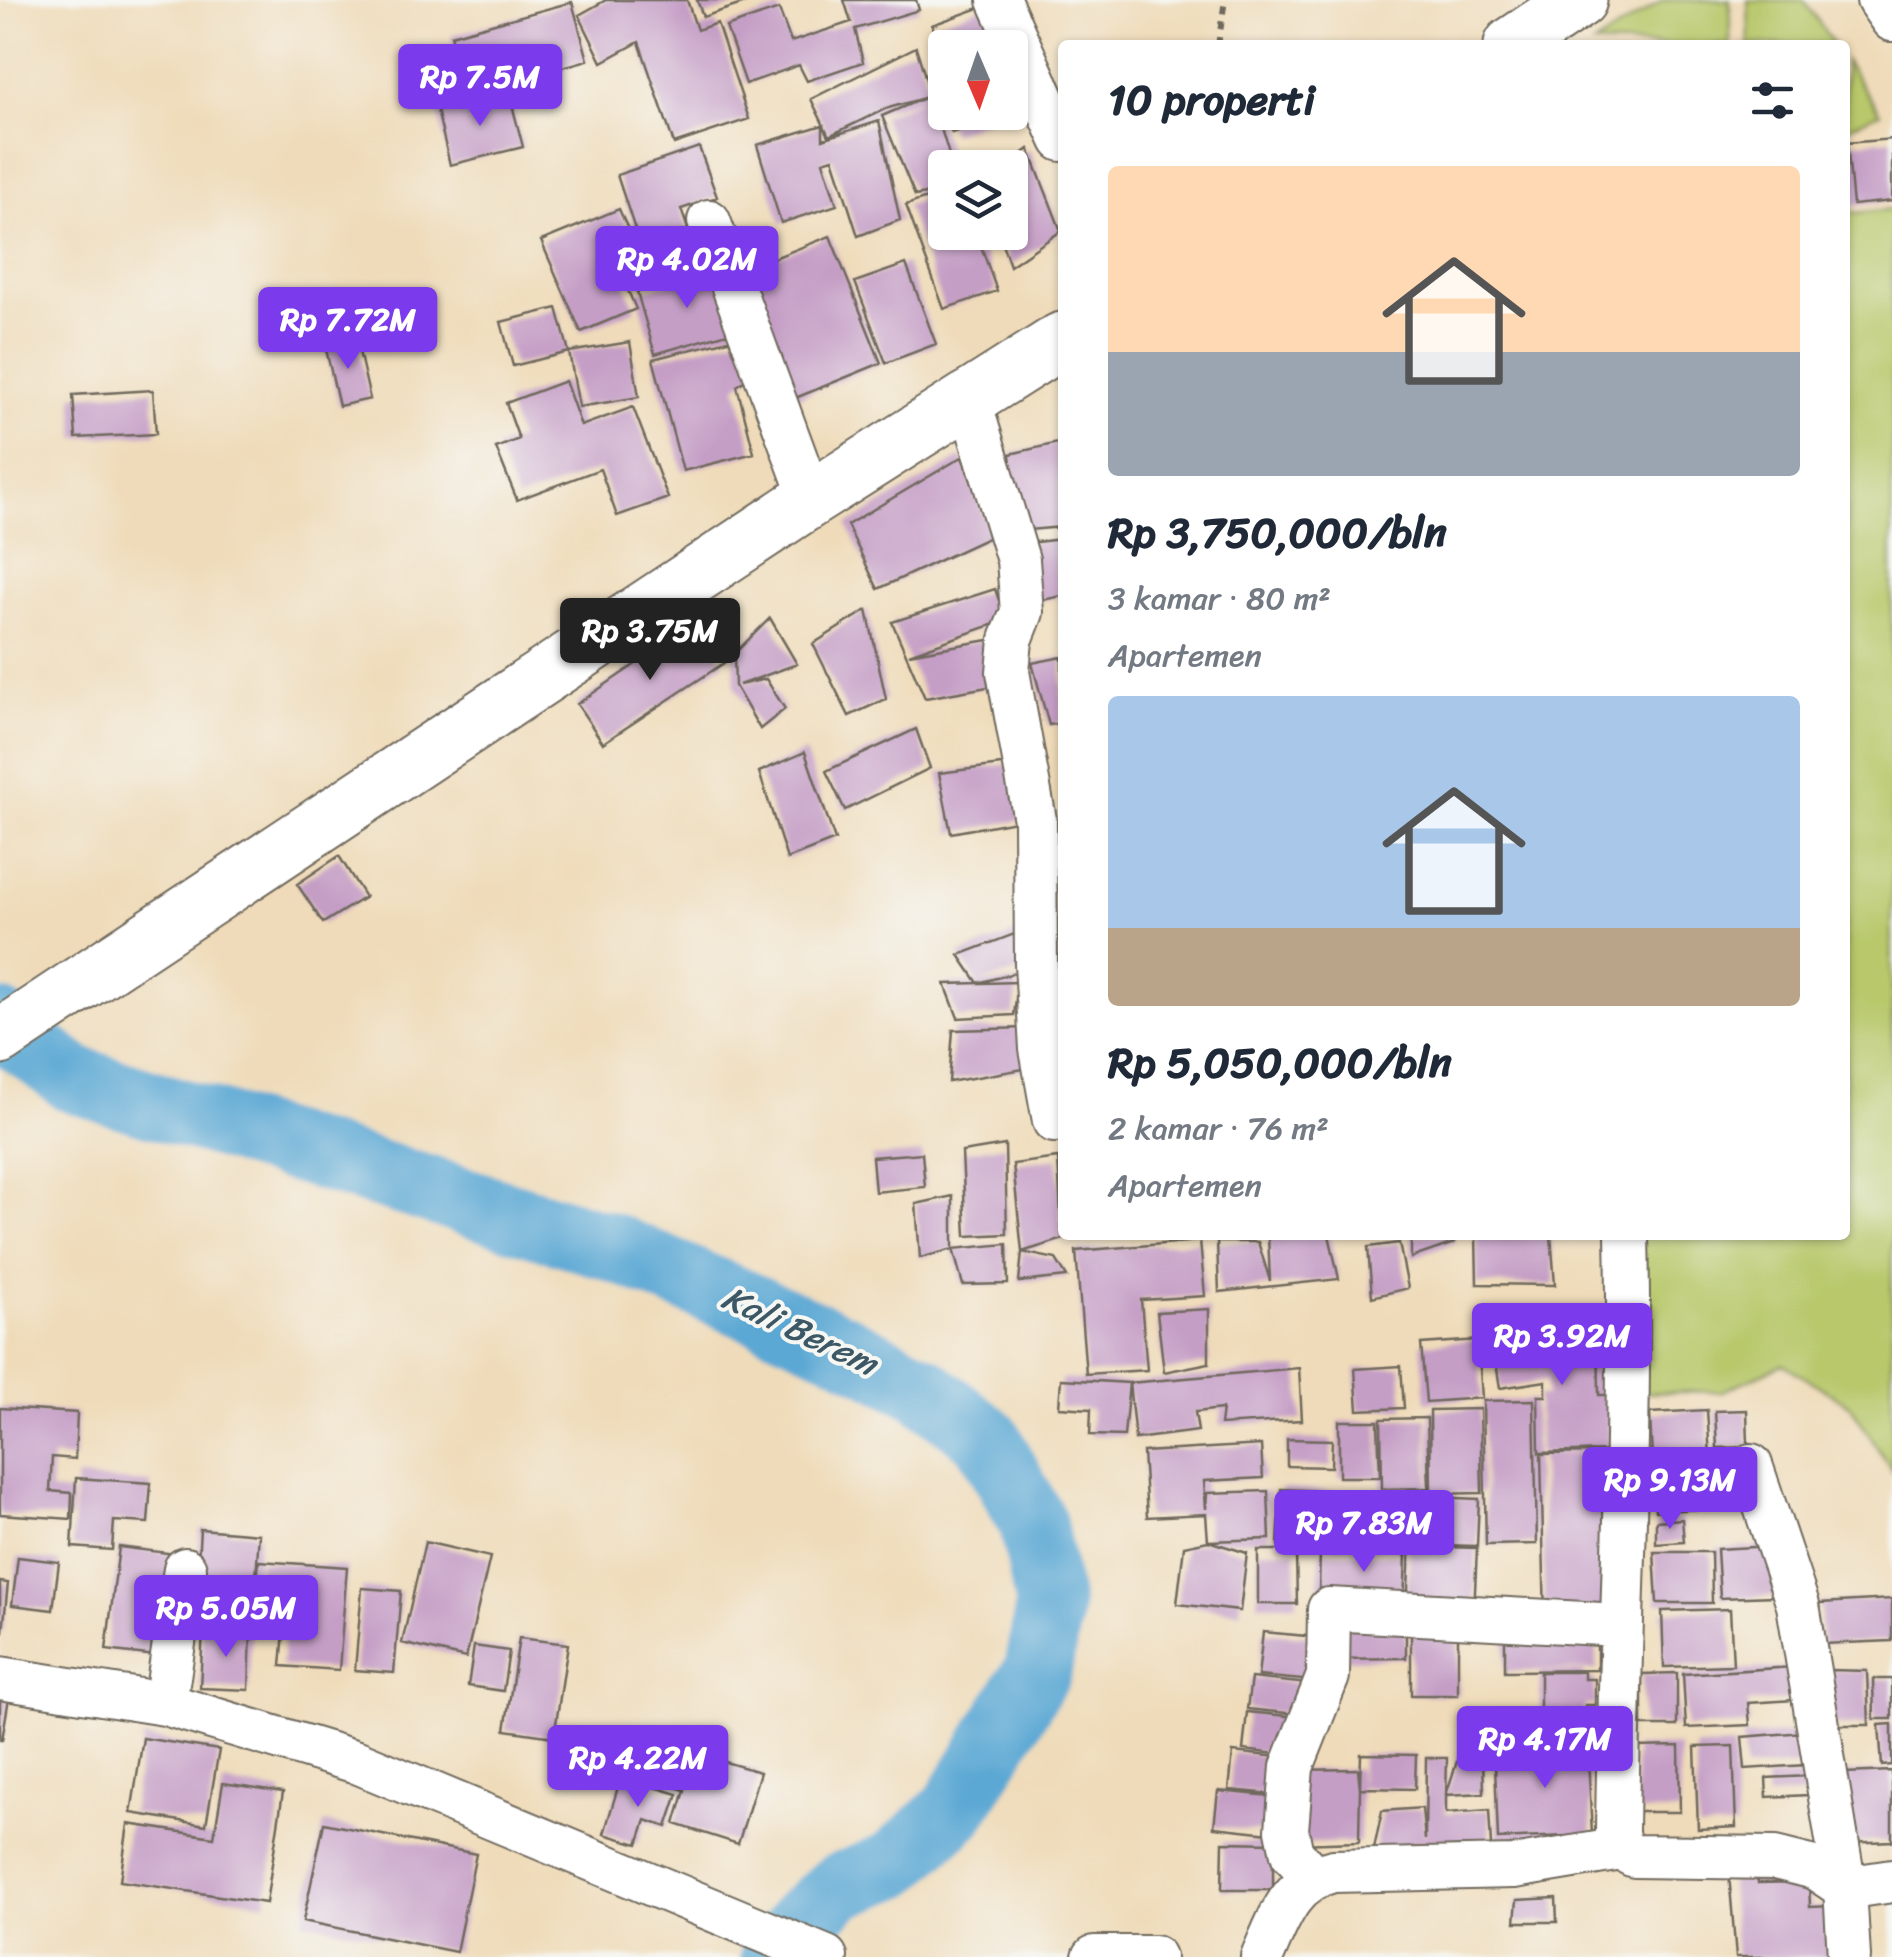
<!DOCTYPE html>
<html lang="id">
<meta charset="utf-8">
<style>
:root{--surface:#fff;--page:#f6f6f7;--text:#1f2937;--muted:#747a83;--accent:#7c3aed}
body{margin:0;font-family:Sriracha,sans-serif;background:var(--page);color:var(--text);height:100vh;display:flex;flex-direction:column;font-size:38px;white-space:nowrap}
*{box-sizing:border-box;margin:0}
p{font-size:32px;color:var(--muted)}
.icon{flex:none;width:55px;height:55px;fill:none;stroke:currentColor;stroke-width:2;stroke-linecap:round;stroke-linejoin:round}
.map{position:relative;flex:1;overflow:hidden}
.side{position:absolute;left:1058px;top:40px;width:792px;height:1200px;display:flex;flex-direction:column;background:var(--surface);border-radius:10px;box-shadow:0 2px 8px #0004}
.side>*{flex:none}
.needle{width:65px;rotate:178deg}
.tools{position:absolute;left:928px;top:30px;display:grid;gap:20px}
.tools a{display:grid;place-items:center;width:100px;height:100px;border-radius:10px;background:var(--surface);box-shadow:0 2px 8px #0004;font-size:50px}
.price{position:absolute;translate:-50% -85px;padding:0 22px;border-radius:10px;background:var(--accent);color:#fff;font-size:32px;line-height:65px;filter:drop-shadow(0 2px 5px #0008)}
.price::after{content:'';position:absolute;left:50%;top:60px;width:30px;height:22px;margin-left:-15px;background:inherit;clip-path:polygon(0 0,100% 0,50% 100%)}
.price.current{background:#222;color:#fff}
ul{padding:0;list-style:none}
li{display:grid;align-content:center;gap:20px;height:530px;padding:0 50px}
li span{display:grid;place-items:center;height:310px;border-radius:10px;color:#555}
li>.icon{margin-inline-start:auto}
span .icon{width:180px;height:180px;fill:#fffc;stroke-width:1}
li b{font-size:42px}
h2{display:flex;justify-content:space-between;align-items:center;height:120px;padding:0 50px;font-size:42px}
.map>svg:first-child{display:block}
</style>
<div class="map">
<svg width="1892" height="1957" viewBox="0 0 1892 1957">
<rect width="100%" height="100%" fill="#f6f6f2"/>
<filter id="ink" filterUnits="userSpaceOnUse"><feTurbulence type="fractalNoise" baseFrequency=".01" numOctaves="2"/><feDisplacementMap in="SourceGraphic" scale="20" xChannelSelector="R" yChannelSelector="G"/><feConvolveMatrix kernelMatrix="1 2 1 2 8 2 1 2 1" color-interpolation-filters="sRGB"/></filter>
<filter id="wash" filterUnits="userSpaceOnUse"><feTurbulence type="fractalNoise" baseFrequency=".0048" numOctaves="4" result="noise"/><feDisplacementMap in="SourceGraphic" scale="40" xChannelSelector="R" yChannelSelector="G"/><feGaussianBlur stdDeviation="2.25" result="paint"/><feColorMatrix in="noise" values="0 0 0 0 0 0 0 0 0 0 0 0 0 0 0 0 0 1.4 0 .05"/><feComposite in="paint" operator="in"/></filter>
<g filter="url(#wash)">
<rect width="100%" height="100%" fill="#efdbb9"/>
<path fill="#b8c86a" stroke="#727a4a" stroke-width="2.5" d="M1663 0H1730V45H1594Z
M1748 0H1804L1834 45H1749Z
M1845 61 1880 113 1845 128Z
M1845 206 1854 213 1892 209V1471L1851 1406 1783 1364 1723 1391 1638 1393 1630 1235H1845Z"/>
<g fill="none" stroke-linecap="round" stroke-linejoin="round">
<path stroke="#5ba8d4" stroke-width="68" d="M0 1024 73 1079 615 1248 843 1347 923 1389 988 1439 1033 1524 1049 1605 1038 1670 954 1810 894 1865 839 1887 804 1918 774 1957"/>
</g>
<g id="blocks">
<path fill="#c59ec6" d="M606 0H687L697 30 717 23 749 119 674 144 639 42 602 62 579 15Z
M697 0H751V1L703 17Z
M844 0H916L919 10 855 29 863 62 807 81 799 65 746 84 726 27 779 9 791 42 851 22Z
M572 2 588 60 467 94 451 35Z
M990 4 1006 48H945V60L932 25Z
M916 47 931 96 885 109 829 136 811 99Z
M1010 60 1027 106 1010 112Z
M945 89V112L1007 113 952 133 931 96 953 168H945V190L915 196 882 116Z
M509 93 523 147 450 165 437 110Z
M879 121 900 220 858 236 833 158 823 161 837 205 781 223 757 145 823 125V139Z
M1892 139V201L1853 205 1847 143Z
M699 147 717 197 681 209 688 229 640 245 617 175Z
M1029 149 1061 231 1010 266 998 232H1010V168H1003Z
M945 192V232H976L997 291 944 309 906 205Z
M619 209 639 254 616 263 636 309 581 332 541 241Z
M830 236 881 363 788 401 736 273Z
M906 264 936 344 886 363 855 282Z
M720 269 738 330 655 354 637 292Z
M557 308 569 352 513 366 501 322Z
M744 336 755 373 737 386 754 453 683 471 653 359Z
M356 338 370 399 339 406 325 345Z
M630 342 639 397 579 407 569 352Z
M565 381 581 426 633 407 668 498 617 516 600 469 517 500 496 448 519 439 506 403Z
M153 390 156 434 76 438 73 395Z
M1062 442V527L1017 531 1010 454Z
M962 457 992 536 878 589 847 525Z
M1062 539V596L1033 602 1019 544Z
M995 589 1006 620 909 654 994 639 999 685 925 698 892 622Z
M867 610 886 699 849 716 813 644Z
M770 618 797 664 739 685 766 679 785 709 760 729 735 686 734 654Z
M696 623 724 663 603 743 577 704Z
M1062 657V723L1049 725 1032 663Z
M916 729 930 768 845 810 826 771Z
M805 752 835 840 787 859 759 772Z
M1017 763 1021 820 951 833 939 773Z
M339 856 365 897 323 923 297 884Z
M1033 927 1044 965 978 983 959 955Z
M1018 982 1014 1015 958 1018 945 984Z
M1033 1028 1035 1067 949 1082 953 1030Z
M1005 1145 1007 1234 966 1236 962 1152Z
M922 1153 925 1187 875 1192 872 1157Z
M1058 1158 1062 1235 1073 1236 1022 1252 1013 1164Z
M953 1196V1249L1007 1244 1008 1284 963 1285 953 1249 920 1258 916 1204Z
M1268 1235H1329L1339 1279 1219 1292 1217 1242H1258L1270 1281Z
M1411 1235H1454V1243L1411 1258Z
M1476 1235H1551L1555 1285 1477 1284Z
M1200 1241 1205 1296 1141 1300 1147 1370 1086 1374 1076 1251Z
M1399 1243 1408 1288 1372 1297 1368 1247Z
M1022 1252 1056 1259 1067 1277 1019 1282Z
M1209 1309V1363L1164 1372 1157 1312Z
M1598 1328 1599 1395H1608L1609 1451 1539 1453 1538 1396H1546V1381L1500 1388 1496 1363 1500 1342H1546L1545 1329Z
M1478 1340 1482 1398 1426 1402 1421 1344Z
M1401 1366 1404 1408 1358 1410 1355 1369Z
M1299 1368 1302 1420 1220 1425 1222 1409 1195 1412 1198 1431 1135 1439 1129 1383Z
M1061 1379 1129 1383 1124 1436 1090 1435 1091 1409 1059 1407Z
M1534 1400 1537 1544 1486 1545 1483 1401Z
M0 1408 77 1413 75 1459 52 1457 50 1491 72 1493 71 1519 0 1514Z
M1480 1409 1482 1493 1431 1494 1430 1410Z
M1707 1410 1710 1457 1652 1460 1650 1413Z
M1747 1410 1748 1447 1717 1448 1715 1411Z
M1427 1418 1429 1488 1382 1489 1381 1419Z
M1339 1421H1378L1380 1477H1339Z
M1287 1439 1332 1440 1331 1467 1287 1466Z
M1261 1445 1263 1478 1204 1481 1206 1509 1207 1493 1268 1491 1270 1539 1208 1541 1206 1514 1147 1517 1143 1452Z
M1602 1453 1607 1620 1545 1621 1541 1454Z
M1706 1466 1708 1509 1655 1511 1652 1468Z
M76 1478 151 1483 148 1523 114 1521 112 1550 72 1547Z
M1281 1489 1410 1495 1408 1550 1278 1545Z
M1412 1496 1479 1499 1477 1546 1410 1544Z
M1682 1519 1684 1542 1656 1544V1521Z
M200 1529 259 1534 253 1616 195 1611Z
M1208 1541 1247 1553 1240 1611 1177 1604 1184 1546Z
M425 1542 490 1557 466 1658 402 1643Z
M1410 1546 1477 1548 1474 1613 1407 1610Z
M1772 1546 1774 1596 1720 1598 1717 1549Z
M119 1547 176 1554 164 1657 106 1650Z
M1258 1550H1296L1297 1604H1258Z
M1320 1551 1406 1555 1404 1605 1319 1589Z
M1654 1552H1711L1712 1603H1657Z
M18 1557 59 1562 53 1610 12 1605Z
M259 1561 347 1567 339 1670 281 1666 288 1585 257 1583Z
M0 1582 8 1583 3 1632H0Z
M362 1588 401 1591 394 1673 355 1670Z
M1892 1599V1641L1822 1644 1820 1603Z
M1730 1609 1733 1665 1664 1667 1662 1611Z
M1333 1616H1406V1658L1333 1659Z
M1458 1620V1695H1411V1621Z
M1597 1626V1670L1505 1671V1627Z
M203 1629 251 1631 249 1690 200 1688Z
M1263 1632 1317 1637 1313 1681 1258 1676Z
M519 1638 568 1644 554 1737 505 1730Z
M474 1646 509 1651 503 1691 468 1686Z
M1793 1667 1794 1700 1748 1703 1750 1725 1686 1728 1683 1674Z
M1830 1670 1867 1671 1869 1725H1830Z
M1540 1672H1584V1679H1595V1705H1585L1584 1717H1540Z
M1677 1673V1726H1642V1674Z
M1251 1678 1309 1684 1306 1715 1247 1709Z
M1873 1679H1892V1719H1874Z
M0 1696 9 1698 2 1740H0Z
M1247 1712 1298 1717 1294 1756 1243 1750Z
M1892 1724V1765L1882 1766 1879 1725Z
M1803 1732 1806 1765 1745 1769 1742 1737Z
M635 1736 760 1772 738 1844 675 1824 685 1790 624 1772Z
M1587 1737 1592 1835 1498 1839 1495 1765 1541 1740Z
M143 1738 219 1750 206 1825 131 1813Z
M1679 1746 1680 1812H1635V1747Z
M1733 1746 1736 1827 1698 1829 1695 1747Z
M1233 1752 1288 1758 1284 1795 1229 1790Z
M1361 1754 1416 1755 1415 1789 1360 1788 1359 1842 1296 1844 1294 1770 1358 1769 1360 1788Z
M1459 1755H1483L1484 1793 1446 1795V1813L1489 1810 1491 1846 1374 1849 1382 1811 1422 1808 1425 1840 1426 1758H1447L1446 1795Z
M1892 1771V1841L1848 1843 1844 1773Z
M1809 1776V1795L1767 1797 1766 1778Z
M621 1777 678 1794 667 1827 646 1820 638 1844 604 1834Z
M223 1783 283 1792 266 1903 120 1881 128 1824 214 1837Z
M1218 1791 1282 1797 1279 1834 1214 1827Z
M324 1823 476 1854 456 1952 303 1921Z
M1223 1842 1273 1843V1890H1222Z
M1729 1874 1758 1875V1883L1809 1882 1810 1907 1833 1906 1835 1957H1736Z
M1556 1898 1557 1922H1515L1517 1900Z"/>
</g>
</g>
<g filter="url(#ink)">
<use href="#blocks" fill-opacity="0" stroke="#70695d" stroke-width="2.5"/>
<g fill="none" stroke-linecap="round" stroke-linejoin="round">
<g stroke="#70695d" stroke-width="46">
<path id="minor" d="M999 0 1062 140
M1878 0 1892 20
M709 221 811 499
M969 399 1018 560 1022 612 1011 640 1008 672 1035 820 1036 964 1041 1049 1054 1121
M1627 1235C1632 1434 1619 1634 1617 1833L1621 1849 1634 1856 1775 1858 1815 1868 1845 1888 1892 1881
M1751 1465 1798 1605 1845 1888 1849 1957
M0 1678 165 1704 357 1762 826 1957
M165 1704 185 1569
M1313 1876 1292 1854 1287 1830 1292 1767 1328 1676 1329 1609 1619 1625
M1094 1957H1154
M1262 1957C1279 1919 1289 1882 1333 1871L1514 1867 1621 1849"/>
</g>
<g stroke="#70695d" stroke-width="59">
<path id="major" d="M1512 45 1579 0
M0 1037 811 499 1062 340"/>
</g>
<path stroke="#70695d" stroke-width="6" stroke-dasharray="8 8" stroke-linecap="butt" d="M1218 45 1225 0"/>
<use href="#minor" stroke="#fff" stroke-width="42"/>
<use href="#major" stroke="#fff" stroke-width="55"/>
</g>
</g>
<g text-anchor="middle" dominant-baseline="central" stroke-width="8" stroke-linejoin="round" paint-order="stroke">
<g font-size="35" font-style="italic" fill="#3c5766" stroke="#f6f6f2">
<text transform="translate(800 1330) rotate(25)">Kali Berem</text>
</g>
</g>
</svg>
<div class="tools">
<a><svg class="needle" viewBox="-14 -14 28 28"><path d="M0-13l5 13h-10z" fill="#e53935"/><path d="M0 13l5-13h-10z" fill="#747a83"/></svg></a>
<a><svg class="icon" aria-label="layers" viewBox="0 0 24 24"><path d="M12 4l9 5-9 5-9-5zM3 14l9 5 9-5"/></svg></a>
</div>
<b class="price" style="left:480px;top:129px">Rp 7.5M</b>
<b class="price" style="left:687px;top:311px">Rp 4.02M</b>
<b class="price" style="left:348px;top:372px">Rp 7.72M</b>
<b class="price current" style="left:650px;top:683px">Rp 3.75M</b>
<b class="price" style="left:1562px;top:1388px">Rp 3.92M</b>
<b class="price" style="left:1670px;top:1532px">Rp 9.13M</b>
<b class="price" style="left:1364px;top:1575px">Rp 7.83M</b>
<b class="price" style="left:226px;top:1660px">Rp 5.05M</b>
<b class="price" style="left:1545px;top:1791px">Rp 4.17M</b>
<b class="price" style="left:638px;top:1810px">Rp 4.22M</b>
<section class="side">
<h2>10 properti<svg class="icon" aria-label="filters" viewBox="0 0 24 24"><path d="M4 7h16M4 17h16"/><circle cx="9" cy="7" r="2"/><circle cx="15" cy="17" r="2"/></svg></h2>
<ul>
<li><span style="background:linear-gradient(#ffd9b3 60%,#9aa5b1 0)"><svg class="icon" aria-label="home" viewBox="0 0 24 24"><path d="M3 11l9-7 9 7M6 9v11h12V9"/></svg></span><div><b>Rp 3,750,000/bln</b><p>3 kamar · 80 m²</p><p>Apartemen</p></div></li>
<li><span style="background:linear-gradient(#a9c7e8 75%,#b9a48a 0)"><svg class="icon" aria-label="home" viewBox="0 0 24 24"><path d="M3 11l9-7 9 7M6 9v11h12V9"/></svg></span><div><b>Rp 5,050,000/bln</b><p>2 kamar · 76 m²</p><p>Apartemen</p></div></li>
</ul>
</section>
</div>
